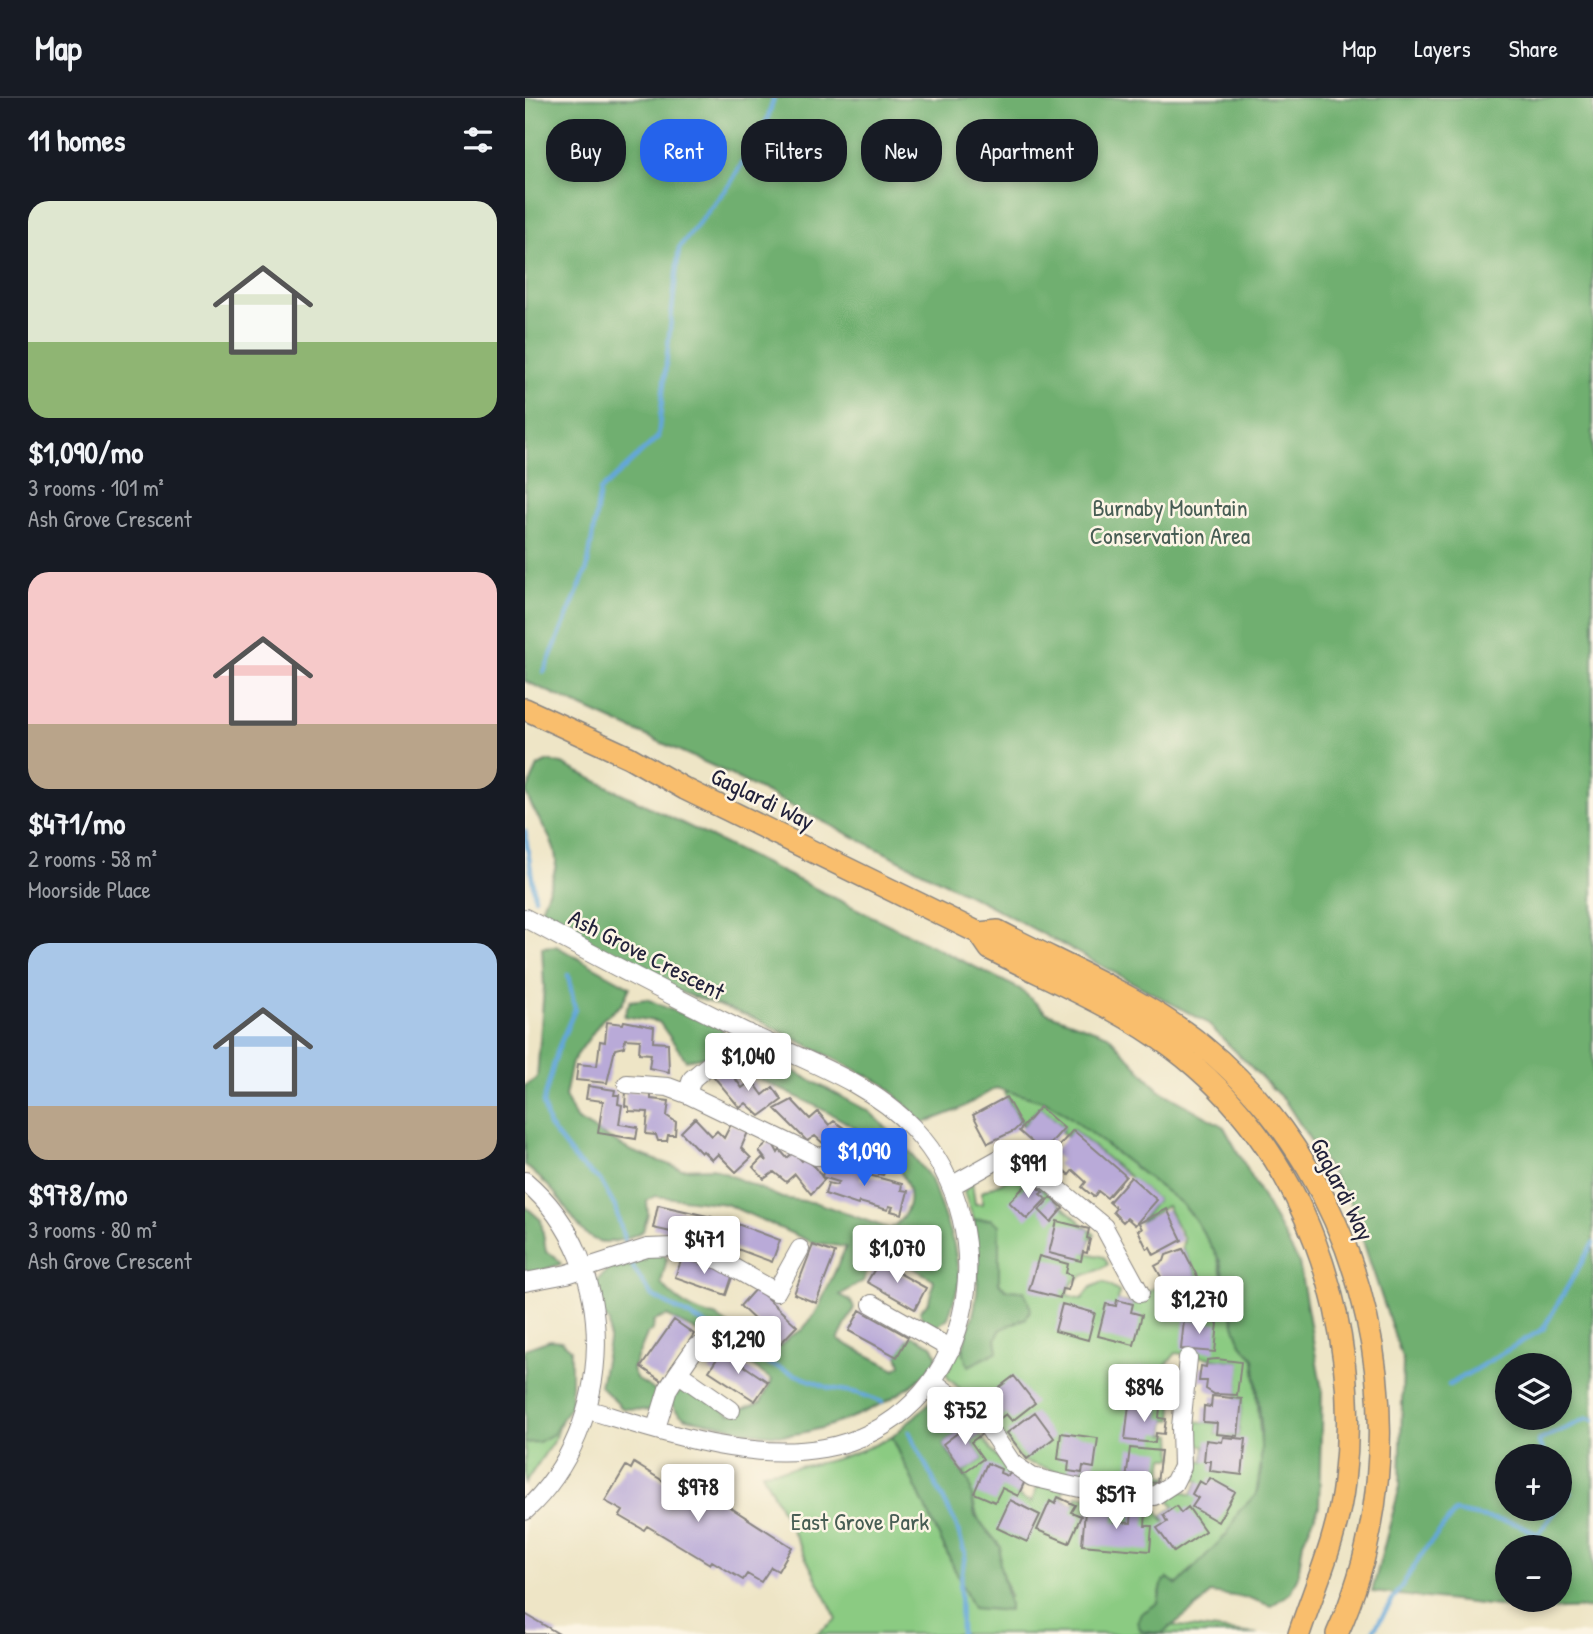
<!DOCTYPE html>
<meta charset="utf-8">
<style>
:root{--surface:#171b24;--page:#20242c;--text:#f1f3f6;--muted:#9ea1a6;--line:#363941;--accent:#2563eb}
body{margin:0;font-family:"Patrick Hand",sans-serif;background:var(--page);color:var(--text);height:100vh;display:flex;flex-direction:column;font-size:26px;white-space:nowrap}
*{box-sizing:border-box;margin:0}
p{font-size:23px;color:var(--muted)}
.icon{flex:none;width:38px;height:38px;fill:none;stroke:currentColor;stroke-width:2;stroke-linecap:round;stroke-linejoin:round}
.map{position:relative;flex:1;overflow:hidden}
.sheet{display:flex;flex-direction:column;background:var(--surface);width:525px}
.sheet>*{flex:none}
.hud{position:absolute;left:21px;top:21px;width:665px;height:63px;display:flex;gap:14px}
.tools{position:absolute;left:970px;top:1255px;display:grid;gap:14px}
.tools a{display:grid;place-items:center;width:77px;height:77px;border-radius:50%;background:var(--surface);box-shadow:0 4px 10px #0003;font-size:35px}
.price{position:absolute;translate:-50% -60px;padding:0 16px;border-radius:7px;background:#fff;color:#222;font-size:23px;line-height:46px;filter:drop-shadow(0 2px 4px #0008)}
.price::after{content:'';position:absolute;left:50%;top:42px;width:21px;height:16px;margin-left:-10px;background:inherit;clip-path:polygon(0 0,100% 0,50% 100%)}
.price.active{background:var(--accent);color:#fff}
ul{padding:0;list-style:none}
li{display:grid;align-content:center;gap:14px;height:371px;padding:0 28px}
li span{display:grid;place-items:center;height:217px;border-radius:21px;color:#555}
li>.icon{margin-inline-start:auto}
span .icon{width:126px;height:126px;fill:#fffc;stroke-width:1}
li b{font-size:30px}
h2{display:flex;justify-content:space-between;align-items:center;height:84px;padding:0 28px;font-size:30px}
.tag{padding:0 24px;border-radius:28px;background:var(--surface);box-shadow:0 4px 10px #0003;font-size:24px;line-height:63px}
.tag.active{background:var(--accent);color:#fff}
header{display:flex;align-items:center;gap:42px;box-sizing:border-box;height:98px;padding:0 35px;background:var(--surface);border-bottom:2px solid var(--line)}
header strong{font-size:33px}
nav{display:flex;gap:38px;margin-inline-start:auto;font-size:24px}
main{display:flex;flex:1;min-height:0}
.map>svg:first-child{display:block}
</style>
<header>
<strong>Map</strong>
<nav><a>Map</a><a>Layers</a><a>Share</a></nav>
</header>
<main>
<section class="sheet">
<h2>11 homes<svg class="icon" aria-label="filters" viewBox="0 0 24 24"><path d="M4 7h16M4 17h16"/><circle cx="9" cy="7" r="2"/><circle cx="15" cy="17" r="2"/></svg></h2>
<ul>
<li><span style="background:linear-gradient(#dfe7d0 65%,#8fb573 0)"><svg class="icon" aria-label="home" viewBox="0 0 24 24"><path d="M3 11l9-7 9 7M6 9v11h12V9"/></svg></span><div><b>$1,090/mo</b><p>3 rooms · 101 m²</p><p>Ash Grove Crescent</p></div></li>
<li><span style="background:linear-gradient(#f6c9c9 70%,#b9a48a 0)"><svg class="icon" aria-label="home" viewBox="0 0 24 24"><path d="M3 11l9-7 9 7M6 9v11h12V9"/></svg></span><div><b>$471/mo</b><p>2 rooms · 58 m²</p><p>Moorside Place</p></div></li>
<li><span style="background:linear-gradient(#a9c7e8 75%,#b9a48a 0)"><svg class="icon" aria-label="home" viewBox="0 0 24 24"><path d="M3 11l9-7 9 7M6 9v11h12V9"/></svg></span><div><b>$978/mo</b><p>3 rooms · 80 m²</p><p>Ash Grove Crescent</p></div></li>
</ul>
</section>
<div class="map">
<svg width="1068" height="1536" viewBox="0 0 1068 1536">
<rect width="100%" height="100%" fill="#fcf5e5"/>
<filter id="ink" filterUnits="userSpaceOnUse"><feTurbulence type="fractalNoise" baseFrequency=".0143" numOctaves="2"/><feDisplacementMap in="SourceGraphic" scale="14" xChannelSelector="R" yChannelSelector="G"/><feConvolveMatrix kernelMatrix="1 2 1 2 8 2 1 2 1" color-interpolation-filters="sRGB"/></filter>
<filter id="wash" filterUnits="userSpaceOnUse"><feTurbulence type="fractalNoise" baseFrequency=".00686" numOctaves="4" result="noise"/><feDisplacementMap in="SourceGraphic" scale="28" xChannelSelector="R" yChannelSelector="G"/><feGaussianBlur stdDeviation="1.57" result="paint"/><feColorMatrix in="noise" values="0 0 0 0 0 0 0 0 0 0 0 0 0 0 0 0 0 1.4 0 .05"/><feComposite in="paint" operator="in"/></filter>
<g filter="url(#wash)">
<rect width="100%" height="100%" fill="#eee5c6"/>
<path fill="#8bcb82" stroke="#56765e" stroke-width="2" d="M484 993 521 1004 537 1013 656 1105 670 1121 691 1154 709 1226 716 1246 729 1260 737 1359 731 1397 714 1413 702 1436 682 1460 664 1473 656 1485 637 1488 633 1505 616 1516 613 1524 733 1536H291L312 1521 237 1374C288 1368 320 1362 367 1339L448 1510 485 1498 472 1462 470 1442C446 1424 451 1399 439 1374L458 1361 446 1344 455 1337 484 1375 500 1383 493 1398 506 1405 513 1387 539 1390 537 1401 549 1407 552 1398 569 1399V1407L584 1409 586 1399 605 1402 607 1413 620 1415V1404L627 1405 640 1425 638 1417 649 1409 643 1400 653 1391 666 1397 674 1383 663 1376 664 1362 679 1363 680 1348 665 1345V1323L692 1325 691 1336 713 1338 717 1301H711L715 1264 651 1255 641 1267 650 1281 647 1322 641 1321 639 1336 647 1337 648 1360H639L637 1377 644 1379 629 1389 537 1375 497 1363 457 1310 424 1281 421 1276 436 1248 441 1257 471 1241 476 1230 501 1220 482 1192 474 1185 473 1127 465 1121 449 1122 439 1094 447 1084 450 1106H457V1094L484 1081 480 1070 495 1071 570 1137 565 1141 562 1155 579 1159 583 1166C568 1179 548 1173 542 1197L557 1201 566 1189 578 1184 594 1194 593 1203 608 1206 609 1201 639 1185 645 1195 673 1180 657 1149 659 1141 642 1108 614 1125 632 1102 548 1032 542 1039 536 1034 539 1030 515 1009 498 1028 479 995Z
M0 1295 40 1311 31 1339 0 1385Z"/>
<path fill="#70af70" stroke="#496856" stroke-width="2" fill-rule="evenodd" d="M0 0H1068V1510L1008 1512 847 1494 875 1388 878 1263 825 1104 760 1003 681 924 462 806 188 668 0 583ZM982 1267H1034V1320H982ZM982 1358H1034V1410H982ZM982 1449H1034V1502H982Z
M23 663 37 666 495 891 522 915 583 937 634 992 699 1029 774 1165 797 1292 794 1409 778 1444 773 1478 765 1495 746 1508 724 1500 685 1495 678 1504 636 1536 616 1533 612 1524 616 1516 633 1505 638 1483 643 1480 652 1487 702 1436 714 1413 731 1397 736 1377V1326L729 1260 716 1246 709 1226 695 1163 670 1121 656 1105 537 1013 521 1004 471 990 433 1012 399 1025 359 986 229 920 115 880 12 821C17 807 32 776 31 762 30 739 8 717 1 695L13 668Z
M31 848 105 889 97 906 77 922 47 964 40 998 51 1021 106 1053 156 1071 188 1070 257 1100 292 1105 365 1131C384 1118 390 1100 379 1080 353 1033 295 1010 249 988 233 980 214 975 203 961L220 947 345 1014 382 1050 406 1081 429 1147 435 1183 423 1220 411 1229 398 1226 395 1213 404 1203 409 1182 368 1158H353L346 1163 338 1183 315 1197 325 1202 329 1210 313 1242 370 1271 376 1267 372 1254 377 1246 388 1238 407 1247 412 1258C399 1296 296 1337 258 1337 234 1337 211 1331 188 1325 169 1321 153 1324 145 1302L158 1290 165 1291 205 1316 236 1304 247 1282 199 1248 142 1218 129 1223 128 1232 122 1236 107 1272 112 1281 135 1296 136 1304 126 1313 97 1310 75 1288 84 1243V1224L72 1209 71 1184 84 1170 129 1145 142 1161 136 1185C148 1201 170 1216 190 1218L248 1256 265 1238 277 1232 291 1215 321 1149 286 1144 201 1106 130 1098 122 1103 123 1116 118 1133C61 1162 59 1130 28 1093 20 1084 9 1075 0 1067V988L12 980 19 889 17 849Z
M122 901C133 906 146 913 158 916 177 922 197 917 201 943L183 958 161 962 134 924 99 918 105 903Z
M0 1108 16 1122 21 1154 30 1158 36 1166 0 1178Z
M466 1121 474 1127V1185L482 1192 499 1193 506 1211 501 1220 476 1231 471 1241 473 1253 444 1268C432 1251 443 1235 448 1217 456 1185 453 1154 449 1122Z
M25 1242 36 1243 46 1251V1307L28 1336 14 1344 0 1345V1251Z
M411 1299 428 1306 419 1316 431 1328 437 1322 443 1327 418 1346 445 1386 450 1418 476 1449C470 1471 485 1490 484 1513L448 1510 367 1339Z"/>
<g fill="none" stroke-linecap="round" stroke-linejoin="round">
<path stroke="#64a7d9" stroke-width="4.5" d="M19 574 62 471 75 393 133 339 154 150 205 86 242 22 249 0
M0 733 10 800
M43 877 50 911 33 951 18 1005 24 1028 54 1066 75 1082 90 1109 102 1151
M105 1159 109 1171 126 1197 214 1245 239 1264 304 1290 333 1295 357 1304
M924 1287 1018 1231 1068 1145
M384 1334 431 1426 440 1456 435 1488 436 1536
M1020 1358 1013 1343 1063 1320 1068 1322
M1034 1383 1045 1395 1034 1409
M846 1536 899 1453 930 1414 989 1425 1013 1436 1033 1410"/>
</g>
<g id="blocks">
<path fill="#b9aad8" d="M99 923 129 929 128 944 143 945 144 974 124 970 126 956 114 955 115 942 100 941 99 949 90 951 82 985 51 982 53 966 72 968 75 943 80 944 82 924 98 926Z
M202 969 217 990 227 982 238 997 248 989 257 1002 235 1018 221 1005 215 1010 189 979Z
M63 988 90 992 89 997H94L93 1006 97 1007 94 1026 113 1029 111 1041 73 1035 78 1003 61 1001Z
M101 993 126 995V1001L144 1003 142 1018 151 1024 150 1037H143L142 1043H133L131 1037 121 1036 123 1014 104 1013V1009L100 1008Z
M481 999 496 1026 489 1033 463 1045 448 1017Z
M267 1002 285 1021 293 1014 304 1027 309 1023 322 1032 301 1048 290 1038 282 1043 250 1011Z
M515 1009 539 1030 518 1054 494 1033Z
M170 1020 187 1038 192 1033 199 1040 206 1026 223 1034 216 1050 226 1060 211 1074 193 1056 187 1062 178 1053 176 1055 156 1034Z
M548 1032 601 1078 582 1100 573 1093 569 1099 557 1089 561 1084 548 1072 544 1077 532 1066 536 1062 528 1055Z
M246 1042 253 1055 255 1052 262 1060 269 1054 277 1063 280 1060 291 1070 299 1082 286 1096 270 1076 261 1084 249 1074 239 1081 228 1069 237 1060 242 1063 234 1053Z
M347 1057 362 1061 361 1065 364 1066 358 1077 343 1073Z
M300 1065 318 1069 319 1065 338 1071 335 1081 338 1082 340 1076 377 1086 376 1092 383 1093 377 1116 366 1113 368 1109 364 1108 363 1112 334 1104 333 1107 300 1096 303 1085 311 1087 314 1084 297 1079Z
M606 1079 632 1102 610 1127 602 1120 598 1124 588 1114 591 1110 584 1104Z
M506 1082 518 1094 515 1096 521 1101 502 1121 484 1104Z
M526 1099 538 1110 526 1124 514 1112Z
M133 1107 187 1119 182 1142 128 1130Z
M642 1111 657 1142 629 1157 625 1149 622 1151 613 1132 617 1131 614 1125Z
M204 1123 255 1142 247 1164 196 1145Z
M532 1123 564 1131 562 1140 565 1141 562 1155 558 1154 556 1163 524 1155Z
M288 1147 310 1155 291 1205 269 1196Z
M658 1151 673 1180 645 1195 630 1168 639 1163 641 1157Z
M158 1158 208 1176 201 1197 150 1179Z
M514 1158 543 1166 541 1175 547 1177 545 1186 543 1192 537 1191 535 1200 504 1192Z
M354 1164 401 1190 390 1211 342 1184Z
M231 1190 272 1228 255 1246 215 1208Z
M592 1202 608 1206 606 1214 617 1217 609 1247 573 1238 581 1206 591 1208Z
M537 1206 570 1215 563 1242 530 1233Z
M335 1212 383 1239 372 1259 324 1233Z
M149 1222 169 1236 137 1283 116 1269Z
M659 1222 693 1225 690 1254 656 1251Z
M197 1253 243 1284 230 1303 184 1273Z
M692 1261 716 1264 712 1297 689 1296 681 1291 682 1283H674L676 1268 681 1269 682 1262Z
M614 1269 645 1273 641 1306 610 1302Z
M489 1278 510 1305 487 1323 481 1316 474 1321 465 1309 471 1304 465 1296Z
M687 1298 717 1301 713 1338 691 1336 692 1325 678 1324 679 1308 686 1309Z
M604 1306 635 1309 634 1320 641 1321 639 1336 631 1335 630 1345 600 1342Z
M510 1314 529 1340 502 1361 482 1335Z
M447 1324 457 1336 446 1344 458 1361 439 1374 418 1346Z
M536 1335 573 1340 569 1370 558 1368 557 1375 543 1373 544 1363 533 1361Z
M698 1339 721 1341 717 1377 685 1373 686 1363H679L681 1342 697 1344Z
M605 1350 636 1353 632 1385 601 1382Z
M109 1365 148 1389 152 1382 190 1405 192 1401 267 1449 253 1473 246 1469 236 1484 222 1476 218 1482 187 1463 185 1466 122 1428 119 1432 95 1418 98 1413 80 1403 101 1368 106 1371Z
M462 1365 476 1371 475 1375 483 1378 485 1375 500 1383 493 1398 477 1390 470 1404 449 1395Z
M685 1380 710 1394 693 1424 667 1409 673 1400 667 1396 674 1383 681 1387Z
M533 1399 550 1407 546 1414 556 1418 544 1445 512 1432 525 1403 530 1406Z
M485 1402 515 1417 502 1444 472 1430Z
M572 1408 590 1409 589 1424 606 1425 607 1413 621 1415 620 1428H627L625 1453 557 1447 560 1413 571 1414Z
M651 1408 656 1415 663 1409 680 1433 649 1454 632 1430 642 1424 638 1417Z
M0 1516 34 1536H0Z"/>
</g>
</g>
<g filter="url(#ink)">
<use href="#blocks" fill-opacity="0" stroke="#888480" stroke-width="2"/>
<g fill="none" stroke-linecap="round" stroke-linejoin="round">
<g stroke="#888480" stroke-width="20">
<path id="minor" d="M0 820C72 859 145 897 218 933 275 961 344 983 388 1030 486 1134 448 1323 299 1350 221 1364 138 1334 64 1312
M102 986 143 989 162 996 291 1058 336 1059
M162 996 167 981 223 935
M0 1083C98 1166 91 1329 0 1413
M426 1088 474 1061 510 1072 579 1129 615 1195
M0 1184 42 1176 122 1150 149 1149 195 1162 251 1194 275 1151
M347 1206 426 1251
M153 1275 171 1249
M407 1283 459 1323 487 1365 507 1379 555 1390 629 1398 649 1385 657 1369 656 1329 663 1260
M131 1330 143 1291 153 1275 206 1312"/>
</g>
<g stroke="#888480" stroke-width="24">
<path id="major" d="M0 611 104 659 160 691 454 835 465 851C525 882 593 909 647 950 780 1049 838 1223 819 1384 813 1438 791 1485 774 1536
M454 835 473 833C542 869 617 899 677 947 847 1085 901 1340 812 1536"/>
</g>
<use href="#minor" stroke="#fff" stroke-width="18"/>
<use href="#major" stroke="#f9be6d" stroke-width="21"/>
</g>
</g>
<g text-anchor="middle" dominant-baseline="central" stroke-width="5" stroke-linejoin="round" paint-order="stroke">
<g font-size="24" fill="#475d54" stroke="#fcf5e5">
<text x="645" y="409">Burnaby Mountain<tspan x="645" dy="28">Conservation Area</tspan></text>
<text x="335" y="1423">East Grove Park</text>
</g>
<g font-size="24" fill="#22223b" stroke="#fcf5e5">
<text transform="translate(238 700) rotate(26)">Gaglardi Way</text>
<text transform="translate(122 856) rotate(27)">Ash Grove Crescent</text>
<text transform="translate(818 1091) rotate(63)">Gaglardi Way</text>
</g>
</g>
</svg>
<div class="tools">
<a><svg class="icon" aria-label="layers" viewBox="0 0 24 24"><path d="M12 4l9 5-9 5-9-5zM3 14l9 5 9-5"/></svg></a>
<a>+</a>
<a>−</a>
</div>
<b class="price" style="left:223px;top:995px">$1,040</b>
<b class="price active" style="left:339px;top:1090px">$1,090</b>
<b class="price" style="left:503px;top:1102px">$991</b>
<b class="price" style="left:179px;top:1178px">$471</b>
<b class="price" style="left:372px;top:1187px">$1,070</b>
<b class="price" style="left:674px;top:1238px">$1,270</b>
<b class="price" style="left:213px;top:1278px">$1,290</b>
<b class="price" style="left:619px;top:1326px">$896</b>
<b class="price" style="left:440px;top:1349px">$752</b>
<b class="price" style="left:173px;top:1426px">$978</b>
<b class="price" style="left:591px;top:1433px">$517</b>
<div class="hud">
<a class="tag">Buy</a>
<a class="tag active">Rent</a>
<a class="tag">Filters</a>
<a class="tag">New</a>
<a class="tag">Apartment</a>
</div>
</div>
</main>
